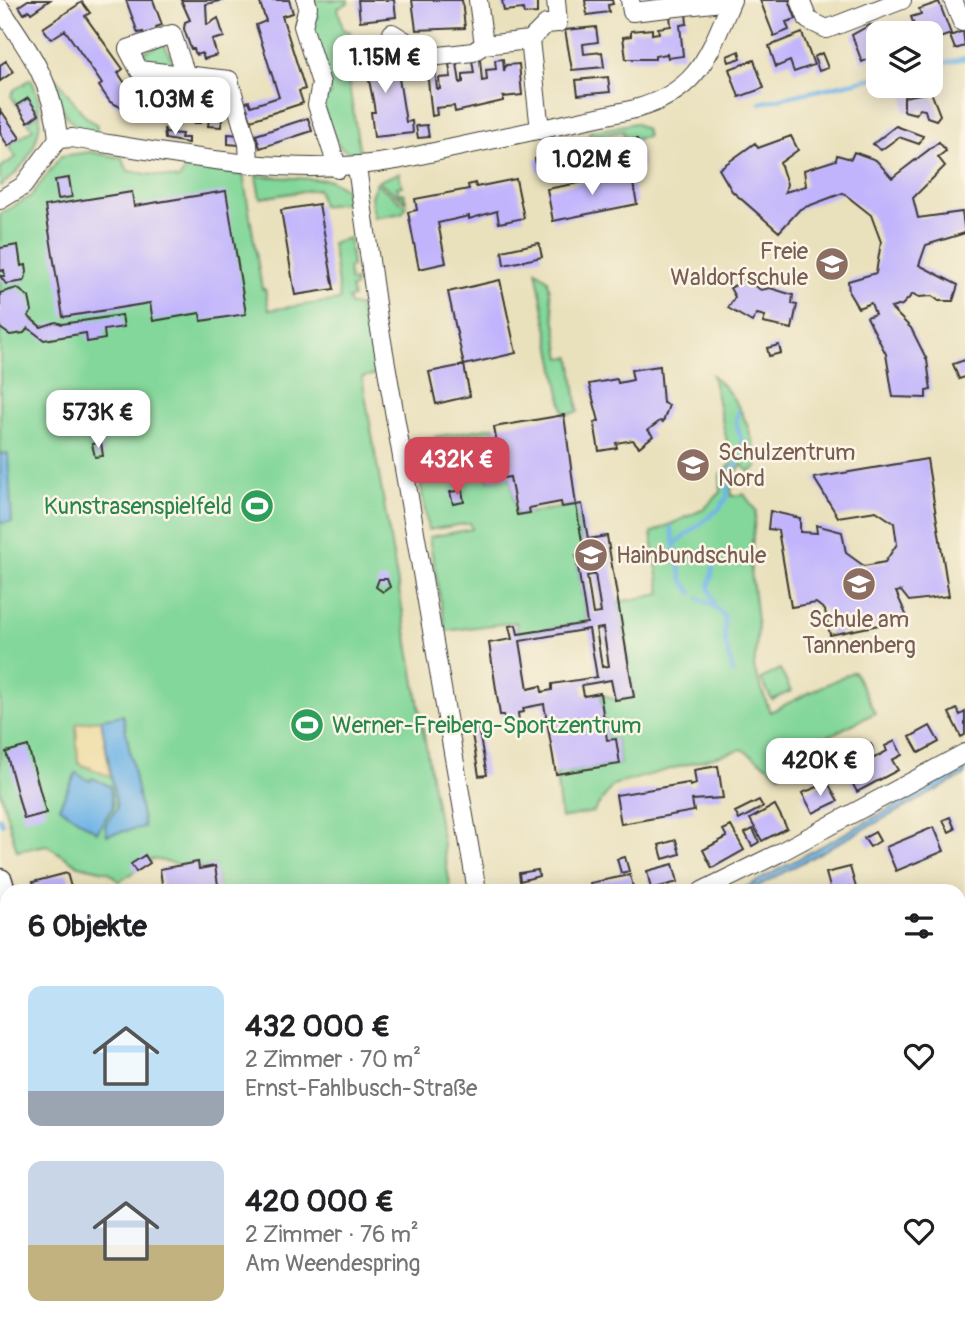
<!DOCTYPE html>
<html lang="de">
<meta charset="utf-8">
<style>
:root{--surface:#fff;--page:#f6f6f6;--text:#202124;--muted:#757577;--accent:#d1495b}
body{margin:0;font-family:Pangolin,sans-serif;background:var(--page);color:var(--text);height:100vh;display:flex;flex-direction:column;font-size:26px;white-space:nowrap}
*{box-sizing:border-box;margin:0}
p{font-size:23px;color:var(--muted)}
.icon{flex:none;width:38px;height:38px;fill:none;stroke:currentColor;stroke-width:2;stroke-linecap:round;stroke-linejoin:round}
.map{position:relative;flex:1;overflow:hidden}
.details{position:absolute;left:0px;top:884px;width:966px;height:450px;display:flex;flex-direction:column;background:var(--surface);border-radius:21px 21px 0 0;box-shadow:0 4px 18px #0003}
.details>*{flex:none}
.buttons{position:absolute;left:866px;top:21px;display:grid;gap:14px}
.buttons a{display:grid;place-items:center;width:77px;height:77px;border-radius:14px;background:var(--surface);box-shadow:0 4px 18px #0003;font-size:35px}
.price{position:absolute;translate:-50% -60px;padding:0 16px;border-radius:14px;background:#fff;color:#222;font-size:23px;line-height:46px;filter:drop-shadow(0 2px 4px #0008)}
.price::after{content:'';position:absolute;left:50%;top:42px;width:21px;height:16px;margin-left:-10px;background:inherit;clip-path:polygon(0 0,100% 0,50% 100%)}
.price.current{background:var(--accent);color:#fff}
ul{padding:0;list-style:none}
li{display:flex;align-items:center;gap:21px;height:175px;padding:0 28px}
li span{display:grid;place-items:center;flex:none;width:196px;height:140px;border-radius:14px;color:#555}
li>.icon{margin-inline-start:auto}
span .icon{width:84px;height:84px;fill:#fffc;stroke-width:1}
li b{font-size:30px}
h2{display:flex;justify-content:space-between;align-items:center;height:84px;padding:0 28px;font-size:30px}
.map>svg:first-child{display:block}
</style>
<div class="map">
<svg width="965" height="1333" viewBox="0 0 965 1333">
<rect width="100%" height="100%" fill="#fcf5e5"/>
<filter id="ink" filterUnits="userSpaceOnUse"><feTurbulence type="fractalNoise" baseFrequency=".0143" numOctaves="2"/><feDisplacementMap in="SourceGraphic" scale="14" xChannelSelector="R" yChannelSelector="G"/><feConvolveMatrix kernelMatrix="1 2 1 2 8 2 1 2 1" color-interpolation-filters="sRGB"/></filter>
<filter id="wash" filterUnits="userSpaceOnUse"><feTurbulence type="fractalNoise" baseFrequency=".00686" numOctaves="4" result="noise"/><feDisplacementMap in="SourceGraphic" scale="28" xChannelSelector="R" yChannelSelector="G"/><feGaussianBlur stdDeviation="1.57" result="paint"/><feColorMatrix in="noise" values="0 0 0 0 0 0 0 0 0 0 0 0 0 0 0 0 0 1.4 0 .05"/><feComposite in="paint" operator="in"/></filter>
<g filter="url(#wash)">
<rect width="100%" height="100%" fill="#e9e0bc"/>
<path fill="#83d79a" stroke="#507a5b" stroke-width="2" d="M312 0H348V3L338 8 343 30 350 31V35L341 36 360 153C331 154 331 127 322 103L324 97 331 95 309 26 313 19 318 18Z
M164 44 174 64 172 67 142 62 141 53Z
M54 76 85 116 97 125 96 134C62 126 60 105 54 76Z
M31 79C51 120 36 161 0 186V168L16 157 8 146 33 129 28 122 39 114 28 98 17 105 11 96 14 90Z
M635 123 645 129 647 137 625 141 623 131 593 137 595 149H592L589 132Z
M90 152 122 158 128 171 179 179 187 168 243 174 262 289H265L269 310 340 300 332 243 349 238 352 267 348 268 350 281H354L355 288H351L353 297 348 299 350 305 358 306 379 374 362 377 451 891H219L214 866 199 869 198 862 181 865 153 859 119 882 109 872 78 865 46 845 17 851 0 791V214L31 196 61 156Z
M399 173 402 186 397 187 399 194 404 193 406 201 378 181Z
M256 176 330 180 345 189 348 202 322 206 318 189 260 198Z
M376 183 407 206 402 213 374 218 371 196Z
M536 270 548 280 561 358 571 357 578 412 564 415Z
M712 375C739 398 751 427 757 462V467L749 472 742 465C732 475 730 482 732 496L744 494 756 511 750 562 758 629 754 668 770 712 854 671 875 713 792 754 795 762 780 774 742 749 613 785 593 812 561 818 556 774 620 764 616 739 607 740 600 693 615 700 634 697 618 602 661 594 651 533 704 509 721 492 720 474 732 464Z
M494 427 499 456 485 458 488 480 510 477 517 515 576 505 584 554 576 555 587 623 518 634 516 622 446 631 429 537 472 529 470 523 428 530 421 486 420 439Z
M780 669 791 691 772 700 761 679Z"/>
<path fill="#eeda9e" stroke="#857b5d" stroke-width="2" d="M101 719 111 777 78 763 76 724Z"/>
<path fill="#70b4e6" stroke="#466881" stroke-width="2" d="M8 453 12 522 0 523V454Z
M123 715 144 827 107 835 105 825 117 808 101 719Z
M965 768V775L749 891H739Z
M76 773 90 781 92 778 110 786 113 807 97 832 59 807Z"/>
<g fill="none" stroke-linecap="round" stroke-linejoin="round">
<path stroke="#70b4e6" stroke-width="4.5" d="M931 66 965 58
M760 103 878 77
M671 528 682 579 692 593
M676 543 719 509 727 497V476L745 454 736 421 738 412
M713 568 709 587 714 604
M699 598 715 607 724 615 725 641 733 672
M0 818 2 824"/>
</g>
<g id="blocks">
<path fill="#c1b4fd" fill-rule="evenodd" d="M28 0H50L31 13 29 10 24 14 19 6Z
M126 0H153L162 25 156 27 158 33 145 37 143 32 138 33Z
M181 0H225L206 4 207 25 218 18 224 37 212 40 217 55 204 59 202 53 196 55 194 49H191L184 29 185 22 190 20Z
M259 0H289L293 13 282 16 305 89 299 91 303 103 251 120 247 108 243 109 241 104 249 101 251 106 279 97 256 25 266 21Z
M358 0H394L396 17 360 21Z
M412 0H462L465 28 416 30Z
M502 0H537V13L524 14 523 9 504 11Z
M585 0H612L613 4 608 5 609 12 587 15Z
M760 0H789L796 19 786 22 789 30 774 36Z
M82 2 90 13 85 16 123 69 118 73 129 89 139 90 140 83 219 92 218 101 224 102 221 127 208 126 209 118 201 117 200 123H192L193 116 167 113 166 118 153 116V111L145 110V114L125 113V109L110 102 99 86 102 84 65 30 51 39 43 28Z
M939 2 951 34 931 41V33H917L911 17 921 14 919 9Z
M686 13 687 24 680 25 683 56 668 58 667 54 655 56V59H626L623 37 631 36V31L652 29V34L659 33 658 28 671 26 670 15Z
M870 25H878L882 33H878V55L862 62 852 35Z
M596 27 598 42 583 44 584 54 602 52 604 67 572 70 565 30Z
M963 31 965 46 955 49 950 36Z
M802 33 814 65 794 72 790 61 776 67 769 46Z
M390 49 392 72H398L406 122 412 121 413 133 374 137 371 112H375L373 100 368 75 363 76 360 52Z
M739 51 741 58 729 62 727 56Z
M822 53 828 68 819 71 814 57Z
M480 59 482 81 487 80 486 70 496 69 495 60 503 59 504 71 506 65 519 64 522 95 503 97V101L464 110 455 112 454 106 436 108 437 115 432 116 427 71 435 70 437 89H440L439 78 451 77 449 64 457 63 460 83 463 82V74L474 73 472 60Z
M754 60 764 88 739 97 729 69Z
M6 61 13 72 0 81V65Z
M608 77 610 92 578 95 576 80Z
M931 92 940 115 936 120 927 117 925 110 920 109 916 114 904 111V97Z
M28 98 39 114 28 122 17 105Z
M0 109 20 138 8 146 0 133Z
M308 118 312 131 260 148 256 135Z
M427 125 429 137 418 138 416 126Z
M896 126 923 136 919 144 899 137 881 150 873 144Z
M164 128 166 133 182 134 181 138H188V143L165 139Z
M228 134 240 135 239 145 228 144Z
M791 136 798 150 780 163 787 184 785 192 806 186 804 170 836 160 837 155 851 159 854 152 876 160 892 178 939 142 946 151 938 157 945 166 913 198 918 218 962 212 965 233 926 245 919 265 958 285 953 301H939L932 296 919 297 913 294 902 305 891 308 911 328 927 360 931 390 926 391V398L893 397 886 354 867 317 875 314 871 303 858 308 849 293 848 281 876 273 881 242 871 215 843 193 800 209 779 232 732 191 719 169 755 143 758 148Z
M637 139 643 166 630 168 625 141Z
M547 156 550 170 538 172 535 159Z
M631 173 637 204 553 221 547 189Z
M69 178 72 197 58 199 55 180Z
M516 179 524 218 499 223 497 211 469 219V216L438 223 446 263 419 269 408 212 417 210 415 199 469 189 468 185 475 183 476 187Z
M226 191 246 314 201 321 200 313 153 321 150 303 63 317 45 206 132 192 134 206Z
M319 204 334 289 295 295 281 210Z
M539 243 542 257 504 265 502 251Z
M18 245 21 266 26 265 27 272 24 281 6 284 0 276H5L4 270 0 271V248Z
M500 280 516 353 464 365 470 396 436 404 429 372 464 365 448 292Z
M745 280 761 290 770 288 793 295 792 304 797 305 792 329 763 323 765 316 757 314 752 322 728 308 735 297 730 288Z
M17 288 29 297 32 311 28 316 41 327 56 322 62 324 122 315 124 327 104 330 105 339 87 342 86 333 44 340 28 328 24 333 10 335 0 328V293Z
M779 345 781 353 769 356 767 348Z
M965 360V377L959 379 953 364Z
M660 366 663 403 669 405 663 422 660 421 648 430 653 436 639 447 633 440 616 443 617 448 599 451 594 422 599 421 589 384 617 379 618 383 633 380 631 370Z
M564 415 576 505 582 504 588 539 607 536 634 697 615 700 611 680 582 685 584 696 600 693 607 740 616 739 620 764 556 774 544 704 523 708 524 712 518 713 519 721 505 724 504 715H500L489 643 512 639 509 626 516 625 518 634 587 623 576 555 584 554 576 505 562 507 561 502 529 508 530 513 517 515 510 477 489 480 485 458 499 456 494 427ZM595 574 601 613 593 614 587 576ZM603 628 609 666 602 667 596 629ZM589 629 597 677 552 684V690L542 692 541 686 528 689 520 641Z
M101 442 103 456 95 457 92 444Z
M927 459 949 596 909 601 901 591 896 592 908 619 830 635 825 610 816 603 791 607 778 530 768 529 770 511 800 518V532L817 533 816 525 842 532 846 553 864 566 885 562 897 544 894 523 876 511 838 517 814 478Z
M462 490 464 502 453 504 450 492Z
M379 579H387L390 587 383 592 376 587Z
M957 709 960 715 965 712V735L961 737 949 713Z
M930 726 939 742 919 753 910 737Z
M478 727 487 775 479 776 471 728Z
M895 741 902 755 892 760 898 770 857 792 847 773 887 751 885 746Z
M855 750a9 9 0 1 1 18 0a9 9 0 1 1-18 0Z
M28 746 46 813 24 819 6 752Z
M830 756 832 760 840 756 847 769 829 778 820 762Z
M718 766 723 798 692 800 694 811 621 824 616 795 689 783 690 786 696 784 694 770Z
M828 783 838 801 813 813 802 793Z
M759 800 763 807 739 820 735 812Z
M775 805 787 828 762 841 750 819Z
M950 817 955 829 949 832 943 820Z
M731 826 744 850 712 868 703 850 727 837 723 830Z
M934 827 944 851 896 871 886 847Z
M753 829 759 842 752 846 745 833Z
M875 832 880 841 870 847 864 838Z
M676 840 680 854 663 859 659 845Z
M145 855 150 863 136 872 131 864Z
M625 857 629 871 621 873 617 859Z
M198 862 199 869 215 866 219 891H163L160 869Z
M673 864 678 882 651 889 647 871Z
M850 867 857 891H831L826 873Z
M538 870 539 876 520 881 519 873Z
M67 873 72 891H36L33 882Z
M630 875 634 891H592L590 883Z
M1 1009 7 1031V1096L0 1098Z
M965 1097V1167L959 1168V1098Z
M7 1149V1173H6L0 1151Z
M965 1211V1236L959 1237V1212Z
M18 1326H39L41 1333H20Z
M68 1326H91L93 1333H69Z
M201 1326H232L233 1333H195L193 1328Z
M260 1326H290L292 1333H261Z
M485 1326H509L510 1333H461Z
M575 1326H602V1331L576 1333Z
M623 1326H637V1333H624Z
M640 1326H656L657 1333H641Z
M670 1326H687L688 1333H671Z
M700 1326H724L725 1333H701Z
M753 1326H789L791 1333H754Z
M870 1326H888L889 1333H871Z"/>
</g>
</g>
<g filter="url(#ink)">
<use href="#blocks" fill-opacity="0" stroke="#3b3934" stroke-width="2"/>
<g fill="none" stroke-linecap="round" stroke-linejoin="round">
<g stroke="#3b3934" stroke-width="20">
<path id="street" d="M306 0 308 7 303 26 321 83 317 105 338 169
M478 0 484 45 530 40
M630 0 632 12 731 1
M800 0 808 20 827 29 902 0
M953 0 962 22
M0 8C30 51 54 85 58 139
M392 33 405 41 406 54 414 59 473 52 484 45
M186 75 172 34 128 49 139 70 229 80 248 144 249 162
M540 130 530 40 546 24 558 23 556 0
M58 139 72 138C178 155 291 179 397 160L635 109C699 91 708 56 732 0
M357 167 378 318 477 891
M0 200 23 186 58 139
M702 891 777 854 965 753
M0 1192 7 1218
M0 1308 7 1305
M554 1326 555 1333"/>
</g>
<g stroke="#3b3934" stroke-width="27">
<path id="secondary" d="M0 881 7 906
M125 1326 126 1333"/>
</g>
<use href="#street" stroke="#fff" stroke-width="18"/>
<use href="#secondary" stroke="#fff" stroke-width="24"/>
</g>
</g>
<defs>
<g id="school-disc" transform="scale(1.75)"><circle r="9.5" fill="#8d6e63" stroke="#fcf5e5"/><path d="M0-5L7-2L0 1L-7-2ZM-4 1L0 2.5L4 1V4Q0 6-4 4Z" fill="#fff"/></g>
<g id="stadium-disc" transform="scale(1.75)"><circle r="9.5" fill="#2e9e5b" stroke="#fcf5e5"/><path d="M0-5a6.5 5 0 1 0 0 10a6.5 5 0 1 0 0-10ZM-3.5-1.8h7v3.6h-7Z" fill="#fff"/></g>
</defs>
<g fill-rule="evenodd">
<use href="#school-disc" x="832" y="264"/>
<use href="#school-disc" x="693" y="465"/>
<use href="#stadium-disc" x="257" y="506"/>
<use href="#school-disc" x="591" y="555"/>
<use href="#school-disc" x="859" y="584"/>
<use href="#stadium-disc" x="307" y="725"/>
</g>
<g text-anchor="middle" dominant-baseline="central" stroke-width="5" stroke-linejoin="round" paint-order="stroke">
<g font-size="23" fill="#785e54" stroke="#fcf5e5" text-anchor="start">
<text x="808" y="251" text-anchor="end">Freie<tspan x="808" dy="26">Waldorfschule</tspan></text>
<text x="718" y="452">Schulzentrum<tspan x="718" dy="26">Nord</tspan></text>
<text x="616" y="555">Hainbundschule</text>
<text x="859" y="619" text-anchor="middle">Schule am<tspan x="859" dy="26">Tannenberg</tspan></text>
</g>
<g font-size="23" fill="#27864d" stroke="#fcf5e5" text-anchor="end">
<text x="232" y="506">Kunstrasenspielfeld</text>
<text x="332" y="725" text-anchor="start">Werner-Freiberg-Sportzentrum</text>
</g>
</g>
</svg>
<div class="buttons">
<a><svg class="icon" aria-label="layers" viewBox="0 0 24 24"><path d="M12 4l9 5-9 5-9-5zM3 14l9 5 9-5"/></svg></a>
</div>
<b class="price" style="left:385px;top:95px">1.15M €</b>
<b class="price" style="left:175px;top:137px">1.03M €</b>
<b class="price" style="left:592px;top:197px">1.02M €</b>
<b class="price" style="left:98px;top:450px">573K €</b>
<b class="price current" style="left:457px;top:497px">432K €</b>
<b class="price" style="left:820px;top:798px">420K €</b>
<section class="details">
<h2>6 Objekte<svg class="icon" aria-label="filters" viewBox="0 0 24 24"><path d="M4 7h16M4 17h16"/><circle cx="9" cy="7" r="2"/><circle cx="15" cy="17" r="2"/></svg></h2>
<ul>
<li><span style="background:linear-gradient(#bfe0f5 75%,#9aa5b1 0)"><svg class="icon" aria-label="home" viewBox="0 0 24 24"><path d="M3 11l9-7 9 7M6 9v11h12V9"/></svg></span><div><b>432 000 €</b><p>2 Zimmer · 70 m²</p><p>Ernst-Fahlbusch-Straße</p></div><svg class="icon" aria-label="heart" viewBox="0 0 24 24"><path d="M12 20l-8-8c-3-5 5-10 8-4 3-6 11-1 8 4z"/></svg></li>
<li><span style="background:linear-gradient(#c9d6e8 60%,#c2b280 0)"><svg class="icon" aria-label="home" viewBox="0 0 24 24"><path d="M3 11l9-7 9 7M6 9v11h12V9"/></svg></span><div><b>420 000 €</b><p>2 Zimmer · 76 m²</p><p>Am Weendespring</p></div><svg class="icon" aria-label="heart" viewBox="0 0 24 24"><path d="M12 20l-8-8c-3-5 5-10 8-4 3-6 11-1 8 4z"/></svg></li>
</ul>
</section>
</div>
